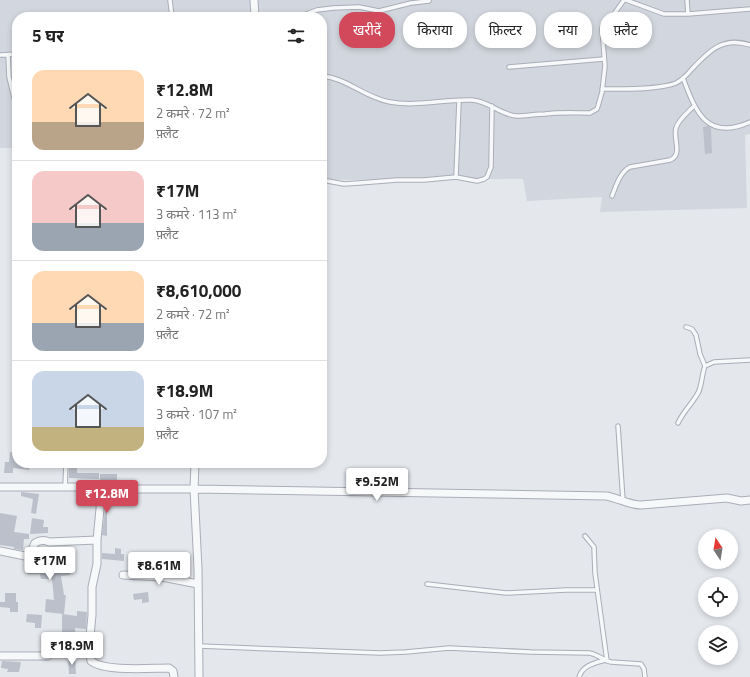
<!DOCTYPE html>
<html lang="hi">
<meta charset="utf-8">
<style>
:root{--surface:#fff;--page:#f6f6f6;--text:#222;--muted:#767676;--line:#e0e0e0;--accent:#d1495b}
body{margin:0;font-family:"Titillium Web","Noto Sans Devanagari",sans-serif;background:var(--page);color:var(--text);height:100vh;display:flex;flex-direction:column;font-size:15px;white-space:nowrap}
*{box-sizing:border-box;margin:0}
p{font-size:13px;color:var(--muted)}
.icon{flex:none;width:22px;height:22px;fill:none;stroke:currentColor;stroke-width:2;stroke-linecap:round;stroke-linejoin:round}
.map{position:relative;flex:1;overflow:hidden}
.sheet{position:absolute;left:12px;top:12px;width:315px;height:456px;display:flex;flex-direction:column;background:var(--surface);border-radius:16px;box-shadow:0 2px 6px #0003}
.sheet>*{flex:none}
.top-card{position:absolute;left:339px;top:12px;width:351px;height:36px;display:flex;gap:8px}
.needle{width:26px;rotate:348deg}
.tools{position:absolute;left:698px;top:529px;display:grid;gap:8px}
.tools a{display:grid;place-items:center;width:40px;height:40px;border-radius:50%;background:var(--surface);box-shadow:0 2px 6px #0003;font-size:20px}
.price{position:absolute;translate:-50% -34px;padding:0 9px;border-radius:4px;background:#fff;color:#222;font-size:13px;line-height:26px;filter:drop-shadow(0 1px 2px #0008)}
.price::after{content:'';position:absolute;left:50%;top:24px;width:12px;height:9px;margin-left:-6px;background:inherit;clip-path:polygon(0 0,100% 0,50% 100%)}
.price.on{background:var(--accent);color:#fff}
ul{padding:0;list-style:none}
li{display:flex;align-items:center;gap:12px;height:100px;padding:0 20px}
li+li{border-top:1px solid var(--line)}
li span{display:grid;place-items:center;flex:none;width:112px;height:80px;border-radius:12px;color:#555}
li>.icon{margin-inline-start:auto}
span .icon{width:48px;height:48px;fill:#fffc;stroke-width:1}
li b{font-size:17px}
h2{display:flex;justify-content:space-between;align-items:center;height:48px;padding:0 20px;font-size:17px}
.pill{padding:0 14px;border-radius:16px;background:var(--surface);box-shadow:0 2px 6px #0003;font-size:14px;line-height:36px}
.pill.on{background:var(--accent);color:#fff}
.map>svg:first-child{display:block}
</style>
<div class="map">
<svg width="750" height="677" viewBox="0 0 750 677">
<rect width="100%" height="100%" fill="#e4e7ec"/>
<path fill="#d2d6de" d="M0 0H750V134L745 135 747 208 600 212 602 197 527 201 523 179 322 180V17H17V57L15 58 17 76V148H0Z"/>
<path fill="#bbc0ca" d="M709 126 711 128 712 153 705 154 703 127Z
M10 452H16L17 463 30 464 29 470 13 468V473H4L5 462H9Z
M69 464H77V473H99V479L69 478Z
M100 474H117V480H100Z
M21 492 39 494 36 514 31 513 33 499 21 496Z
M107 493H112L111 506H107V536L102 535Z
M0 513 17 516 14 532 29 534V539H24L23 550 14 549V547L0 545Z
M32 518 44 520 43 527H48V533L30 534Z
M115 548 121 549V554H124V561L102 559V553L115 554Z
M45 551V559L49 558 52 571 70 569V575L61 576 64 595H66L64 614 45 612 46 599 54 600 52 579H41L40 574H27L26 561 35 557 36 552Z
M148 592 149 602 142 603V599L134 600 133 594Z
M5 593H16V602H18V612H10V608L0 607V602H5Z
M77 611 87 612 86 629 75 628 76 645H71L72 656 63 657 62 647H48V641H62V614L77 616Z
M27 614 42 615 41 628H35V623L26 622Z
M68 658H75L76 674H69Z
M2 661 21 662 19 672H7L8 669 1 668Z"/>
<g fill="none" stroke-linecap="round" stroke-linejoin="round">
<g stroke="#a9aeb7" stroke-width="5.5">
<path id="lane" d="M170 0 172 17
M626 0 664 14H688L750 9
M687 0 688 14
M298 17 317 10 333 8 359 7 379 11 411 3 429 1
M0 55 17 54
M8 55 9 77 17 110
M509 67 604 59
M322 76C347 78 365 98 390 102 417 107 444 99 472 100 489 101 500 115 517 116 526 116 536 114 545 114 560 112 575 113 590 113L597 109 598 106 602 92 605 66 602 29 603 25 614 14 624 0
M683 78C696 113 707 141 750 122
M602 89C621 89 659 90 676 83 682 80 687 75 692 69 709 51 723 36 750 45
M456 177 459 101
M322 180 344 184 359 183 397 180H424L456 177 477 181 484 179 487 177 491 167 492 106
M612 196C616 186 620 172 630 167L670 160C683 155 673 139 676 128 678 120 688 112 694 106
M686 327 692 329 696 335 700 354 705 366
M678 423C684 410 694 402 699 391 702 383 702 374 705 366L714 362 750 360
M618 426 623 501
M65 487 66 463
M585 536 594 547 595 573 607 661
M427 584 506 593 566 590H597
M199 646 380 653 406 652 449 648 531 652 589 653C597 654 603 660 611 662L641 664 644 669 645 677
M579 677C583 665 595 663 605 660"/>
</g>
<g stroke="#a9aeb7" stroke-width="9">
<path id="street" d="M254 0 255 17
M195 463 194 489 198 568 199 677
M0 487H88L128 489H194L606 496C618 498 629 505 641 505L727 498 741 501 750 500
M102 488 97 540V564L92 587V615L89 647 91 661C105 672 150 668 169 668L173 671 174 677
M0 551 25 556 30 554 35 543C40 540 45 540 49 542L97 540
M123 575 162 577 198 584
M0 656H48"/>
</g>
<use href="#lane" stroke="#f7f8fa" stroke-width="3.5"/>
<use href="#street" stroke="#f7f8fa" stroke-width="7"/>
</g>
</svg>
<div class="tools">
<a><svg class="needle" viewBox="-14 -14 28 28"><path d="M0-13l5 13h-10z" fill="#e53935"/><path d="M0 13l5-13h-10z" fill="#767676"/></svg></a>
<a><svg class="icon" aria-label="locate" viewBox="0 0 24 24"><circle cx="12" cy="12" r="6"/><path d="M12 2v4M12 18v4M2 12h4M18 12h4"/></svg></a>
<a><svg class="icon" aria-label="layers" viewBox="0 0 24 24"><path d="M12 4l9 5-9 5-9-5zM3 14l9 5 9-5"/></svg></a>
</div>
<b class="price" style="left:377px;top:502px">₹9.52M</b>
<b class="price on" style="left:107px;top:514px">₹12.8M</b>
<b class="price" style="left:50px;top:581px">₹17M</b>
<b class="price" style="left:159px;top:586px">₹8.61M</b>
<b class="price" style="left:72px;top:666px">₹18.9M</b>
<div class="top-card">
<a class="pill on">खरीदें</a>
<a class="pill">किराया</a>
<a class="pill">फ़िल्टर</a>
<a class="pill">नया</a>
<a class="pill">फ़्लैट</a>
</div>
<section class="sheet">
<h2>5 घर<svg class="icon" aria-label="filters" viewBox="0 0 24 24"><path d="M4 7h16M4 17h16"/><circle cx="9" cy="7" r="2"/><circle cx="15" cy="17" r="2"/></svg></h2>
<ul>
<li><span style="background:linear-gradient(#ffd9b3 65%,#b9a48a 0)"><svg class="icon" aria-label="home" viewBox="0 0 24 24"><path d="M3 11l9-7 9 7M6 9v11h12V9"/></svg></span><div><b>₹12.8M</b><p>2 कमरे · 72 m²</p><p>फ़्लैट</p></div></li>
<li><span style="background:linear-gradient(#f6c9c9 65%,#9aa5b1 0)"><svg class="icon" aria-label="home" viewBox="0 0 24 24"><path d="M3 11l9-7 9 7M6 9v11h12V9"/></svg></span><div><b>₹17M</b><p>3 कमरे · 113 m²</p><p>फ़्लैट</p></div></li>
<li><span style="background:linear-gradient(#ffd9b3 65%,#9aa5b1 0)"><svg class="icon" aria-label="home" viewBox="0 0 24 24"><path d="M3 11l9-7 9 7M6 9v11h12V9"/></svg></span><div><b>₹8,610,000</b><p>2 कमरे · 72 m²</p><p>फ़्लैट</p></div></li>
<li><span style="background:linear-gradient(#c9d6e8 70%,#c2b280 0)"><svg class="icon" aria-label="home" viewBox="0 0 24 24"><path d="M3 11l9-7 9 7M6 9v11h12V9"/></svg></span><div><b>₹18.9M</b><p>3 कमरे · 107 m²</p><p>फ़्लैट</p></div></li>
</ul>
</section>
</div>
